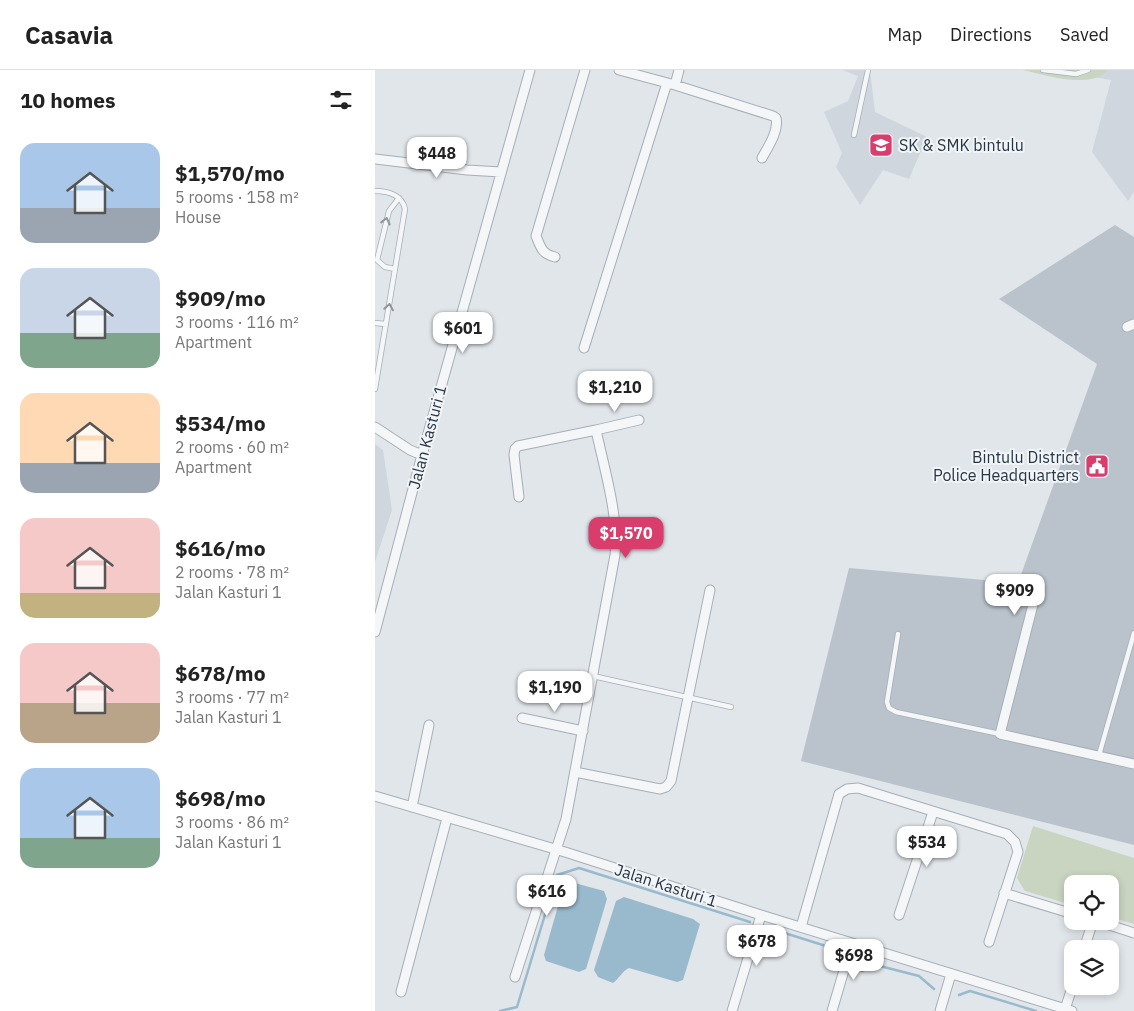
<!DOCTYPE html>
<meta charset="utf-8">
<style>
:root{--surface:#fff;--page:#f6f6f6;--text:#222;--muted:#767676;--line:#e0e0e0;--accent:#d83d6c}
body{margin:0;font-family:"IBM Plex Sans",sans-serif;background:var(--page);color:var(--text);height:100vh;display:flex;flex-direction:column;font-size:19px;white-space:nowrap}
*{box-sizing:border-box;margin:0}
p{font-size:16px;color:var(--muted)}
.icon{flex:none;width:28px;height:28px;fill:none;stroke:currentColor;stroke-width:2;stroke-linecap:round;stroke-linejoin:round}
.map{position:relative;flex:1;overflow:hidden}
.details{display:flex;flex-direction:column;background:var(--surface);width:375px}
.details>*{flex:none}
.fabs{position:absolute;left:689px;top:805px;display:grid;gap:10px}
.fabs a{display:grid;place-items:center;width:55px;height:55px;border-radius:10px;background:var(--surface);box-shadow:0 2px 8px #0003;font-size:25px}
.price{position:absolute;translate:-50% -42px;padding:0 11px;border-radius:10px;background:#fff;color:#222;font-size:16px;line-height:32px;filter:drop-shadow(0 1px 2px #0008)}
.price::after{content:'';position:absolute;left:50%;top:30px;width:15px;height:11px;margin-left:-8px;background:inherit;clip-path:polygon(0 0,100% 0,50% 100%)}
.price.current{background:var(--accent);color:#fff}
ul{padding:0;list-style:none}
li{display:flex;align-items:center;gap:15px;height:125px;padding:0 20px}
li span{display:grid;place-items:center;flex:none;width:140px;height:100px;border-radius:15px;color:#555}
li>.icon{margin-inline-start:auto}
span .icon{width:60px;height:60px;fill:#fffc;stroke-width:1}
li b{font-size:21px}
h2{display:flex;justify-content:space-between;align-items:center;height:60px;padding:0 20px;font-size:21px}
header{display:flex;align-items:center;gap:30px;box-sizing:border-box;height:70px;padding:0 25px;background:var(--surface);border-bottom:1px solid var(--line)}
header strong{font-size:24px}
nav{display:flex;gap:28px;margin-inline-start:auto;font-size:18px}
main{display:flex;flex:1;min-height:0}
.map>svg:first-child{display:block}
</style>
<header>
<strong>Casavia</strong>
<nav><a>Map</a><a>Directions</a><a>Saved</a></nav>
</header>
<main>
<section class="details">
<h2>10 homes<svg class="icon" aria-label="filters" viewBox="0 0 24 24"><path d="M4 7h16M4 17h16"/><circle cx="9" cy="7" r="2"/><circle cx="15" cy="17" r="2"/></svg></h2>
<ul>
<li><span style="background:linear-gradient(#a9c7e8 65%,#9aa5b1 0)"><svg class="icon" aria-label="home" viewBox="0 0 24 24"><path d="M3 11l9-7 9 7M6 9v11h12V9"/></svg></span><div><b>$1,570/mo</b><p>5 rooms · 158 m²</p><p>House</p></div></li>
<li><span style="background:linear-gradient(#c9d6e8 65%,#7fa58c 0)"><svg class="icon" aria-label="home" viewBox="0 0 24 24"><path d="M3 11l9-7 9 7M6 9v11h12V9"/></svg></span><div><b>$909/mo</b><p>3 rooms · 116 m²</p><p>Apartment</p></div></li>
<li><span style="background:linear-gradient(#ffd9b3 70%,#9aa5b1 0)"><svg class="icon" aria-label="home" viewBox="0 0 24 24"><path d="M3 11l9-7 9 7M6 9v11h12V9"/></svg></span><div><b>$534/mo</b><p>2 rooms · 60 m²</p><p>Apartment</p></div></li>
<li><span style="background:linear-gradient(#f6c9c9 75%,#c2b280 0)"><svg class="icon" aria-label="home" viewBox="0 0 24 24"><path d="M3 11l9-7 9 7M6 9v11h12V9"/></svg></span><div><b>$616/mo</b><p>2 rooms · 78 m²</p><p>Jalan Kasturi 1</p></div></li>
<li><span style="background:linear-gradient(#f6c9c9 60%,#b9a48a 0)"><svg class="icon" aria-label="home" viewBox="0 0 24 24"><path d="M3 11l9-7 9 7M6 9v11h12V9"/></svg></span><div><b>$678/mo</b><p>3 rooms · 77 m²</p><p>Jalan Kasturi 1</p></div></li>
<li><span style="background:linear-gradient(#a9c7e8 70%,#7fa58c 0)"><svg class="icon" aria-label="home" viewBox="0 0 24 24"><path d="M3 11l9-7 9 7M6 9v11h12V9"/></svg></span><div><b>$698/mo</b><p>3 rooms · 86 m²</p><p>Jalan Kasturi 1</p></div></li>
</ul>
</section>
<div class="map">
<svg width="759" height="941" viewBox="0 0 759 941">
<rect width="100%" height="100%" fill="#e1e6eb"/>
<path fill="#cfd6dd" d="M467 0H495L500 42 552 67 534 109 508 100 485 135 461 97 467 83 449 42 473 31 483 6Z
M677 0H759V122L753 131 717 82 736 10Z
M0 374 8 380 17 440 0 492Z"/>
<path fill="#c9d5c1" d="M648 0H733C715 20 671 5 648 0Z
M658 756 759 788V854L735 847V814H698L697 835 650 821 642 808Z"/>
<path fill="#99bacd" d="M196 812 229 821 232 829 211 899 204 902 171 891 169 885 189 815Z
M249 827 318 849 325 854 308 910 302 912 254 898C246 902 245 908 238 913L223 907 219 900 241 831Z"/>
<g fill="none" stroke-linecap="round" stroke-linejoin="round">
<path stroke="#99bacd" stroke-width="2.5" d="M397 859 454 877 467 894
M487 901 501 895 544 906 559 919
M584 925 595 921 661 941
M125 941 142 937 182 805 204 798 375 852"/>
</g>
<path fill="#bac3cb" d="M740 155 759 167V775L426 691 474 498 643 513 722 294 624 229Z"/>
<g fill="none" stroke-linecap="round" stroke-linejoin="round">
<g stroke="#a6aeb6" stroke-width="6">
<path id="service" d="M668 0 701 4 713 0
M479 65 493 0
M0 121C13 121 27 125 30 139L0 319
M20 199 10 197 2 190 14 141 24 128
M0 253 11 254
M523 564 512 632 514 638 521 642 625 664
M218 606 356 637
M724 685 759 563"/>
</g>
<g stroke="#a6aeb6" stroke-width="11">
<path id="minor" d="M244 0 300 15 398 46 401 48C404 61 393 77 387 88
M300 15 304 0
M0 89 92 100 126 102
M180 187C167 184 166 178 161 166L210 0
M752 257 759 254
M209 278 292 13
M0 357 35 380 47 385
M221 360 264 350
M663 515 625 664 759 694
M0 562 47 385 155 0
M147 648 208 661
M200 702 285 719 291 717 296 711 335 520
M0 726 190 782 386 845 697 941
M37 737 54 655
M629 823 698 844
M524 845 558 742
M722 851 759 863
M426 857 464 724 472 719 483 718 632 764 640 772 643 782 614 872
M709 879 718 851
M140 907 191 749 240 485C244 446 229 398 221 360L143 376 140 379 139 385 144 427
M26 922 72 748
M690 939 698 915
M357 941 386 845
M457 941 477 873
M565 941 576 904"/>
</g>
<use href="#service" stroke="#f4f6f8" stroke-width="4.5"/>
<use href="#minor" stroke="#f4f6f8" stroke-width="9"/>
</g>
<defs><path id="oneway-chevron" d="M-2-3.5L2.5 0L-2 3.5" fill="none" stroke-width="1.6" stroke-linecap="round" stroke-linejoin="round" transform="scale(1.25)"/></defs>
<g stroke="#8e969e">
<use href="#oneway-chevron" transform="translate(11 151) rotate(-76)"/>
<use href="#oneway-chevron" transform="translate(14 237) rotate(-81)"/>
</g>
<defs>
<g id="school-square" transform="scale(1.25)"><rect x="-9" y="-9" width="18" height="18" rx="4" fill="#d83d6c" stroke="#f1f5f8"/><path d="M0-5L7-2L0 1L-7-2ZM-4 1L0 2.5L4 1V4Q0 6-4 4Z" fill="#fff"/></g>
<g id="civic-square" transform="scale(1.25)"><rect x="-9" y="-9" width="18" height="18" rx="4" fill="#d83d6c" stroke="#f1f5f8"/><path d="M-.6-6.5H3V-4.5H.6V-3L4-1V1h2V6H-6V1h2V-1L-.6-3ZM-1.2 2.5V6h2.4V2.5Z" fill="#fff"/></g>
</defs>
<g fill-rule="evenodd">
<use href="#school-square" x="506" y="75"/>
<use href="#civic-square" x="722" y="396"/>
</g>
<g text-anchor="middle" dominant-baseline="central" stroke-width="4" stroke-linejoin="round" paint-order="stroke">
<g font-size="16" fill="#283644" stroke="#f1f5f8" text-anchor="start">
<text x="524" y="75">SK &amp; SMK bintulu</text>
<text x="704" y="387" text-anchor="end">Bintulu District<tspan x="704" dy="18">Police Headquarters</tspan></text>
</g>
<g font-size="16" fill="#283644" stroke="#f1f5f8">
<text transform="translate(52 367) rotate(-75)">Jalan Kasturi 1</text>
<text transform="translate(291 815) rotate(18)">Jalan Kasturi 1</text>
</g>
</g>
</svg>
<div class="fabs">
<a><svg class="icon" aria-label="locate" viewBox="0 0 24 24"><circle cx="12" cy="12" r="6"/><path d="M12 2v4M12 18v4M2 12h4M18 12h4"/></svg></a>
<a><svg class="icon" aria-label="layers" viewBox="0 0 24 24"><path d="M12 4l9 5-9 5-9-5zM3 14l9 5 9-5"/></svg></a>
</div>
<b class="price" style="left:62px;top:109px">$448</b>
<b class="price" style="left:88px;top:284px">$601</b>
<b class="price" style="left:240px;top:343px">$1,210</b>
<b class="price current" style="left:251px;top:489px">$1,570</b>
<b class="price" style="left:640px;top:546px">$909</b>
<b class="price" style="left:180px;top:643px">$1,190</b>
<b class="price" style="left:552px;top:798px">$534</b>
<b class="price" style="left:172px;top:847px">$616</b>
<b class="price" style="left:382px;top:897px">$678</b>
<b class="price" style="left:479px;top:911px">$698</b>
</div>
</main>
